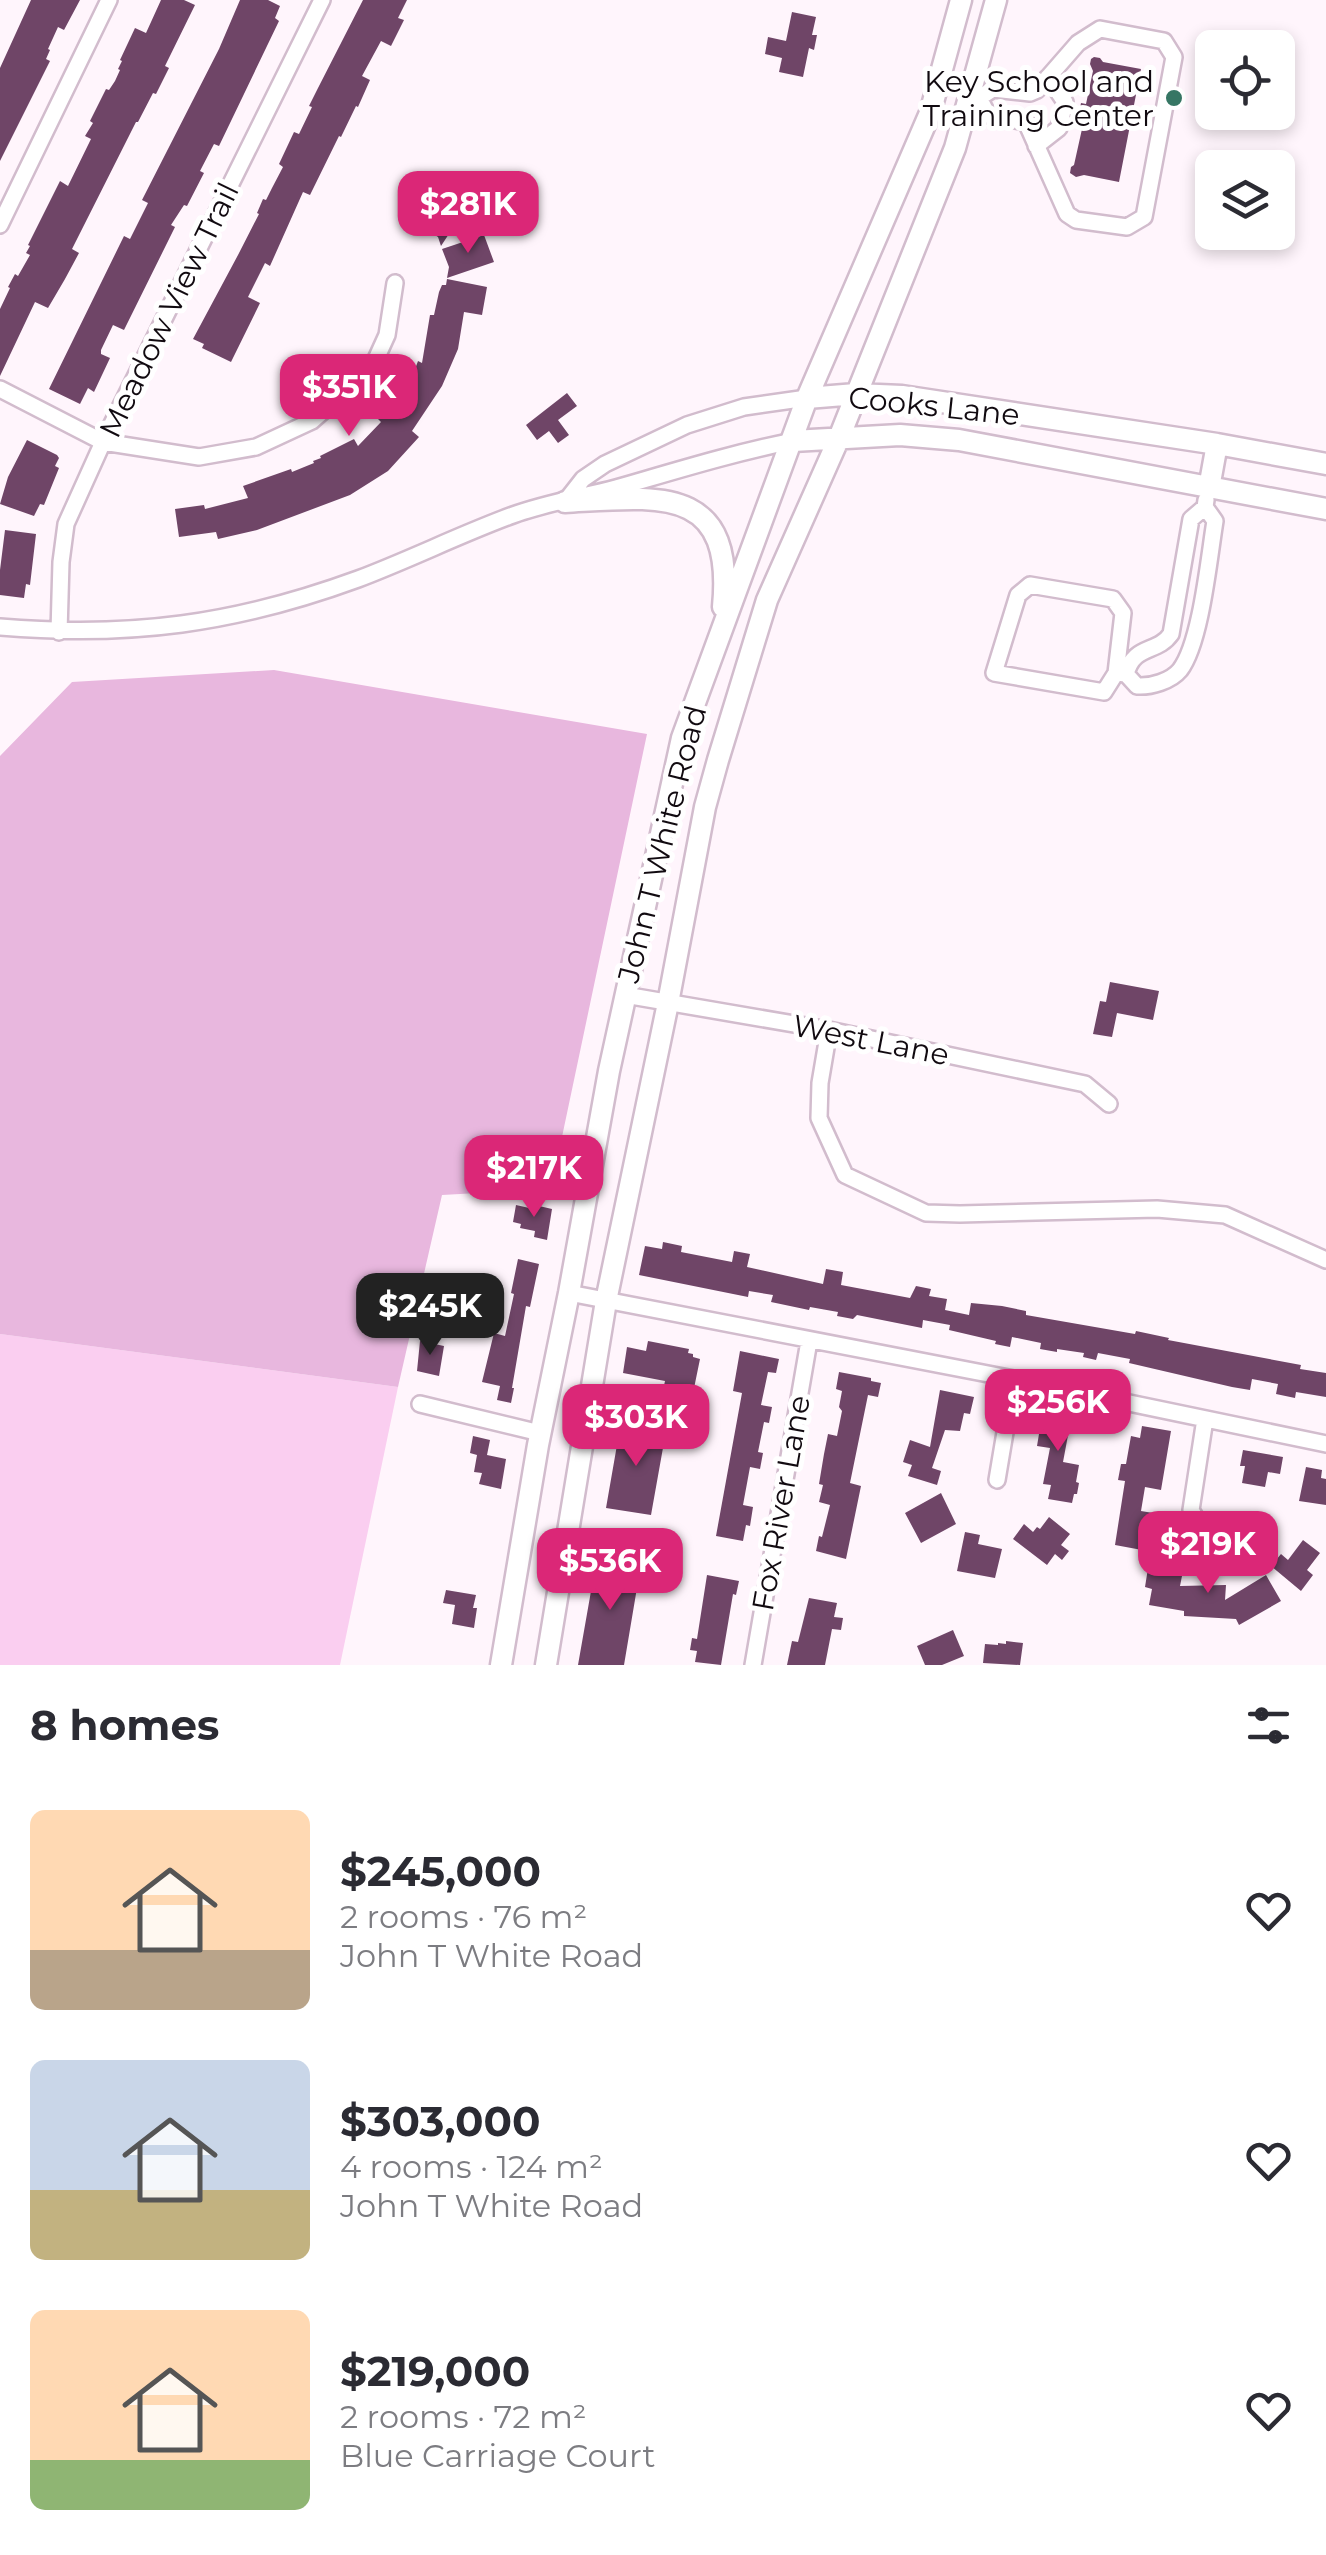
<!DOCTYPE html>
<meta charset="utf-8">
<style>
:root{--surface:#fff;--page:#f2f2f3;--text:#2b2b33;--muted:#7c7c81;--accent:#db2777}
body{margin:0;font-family:Montserrat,sans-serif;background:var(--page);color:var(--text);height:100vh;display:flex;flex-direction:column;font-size:38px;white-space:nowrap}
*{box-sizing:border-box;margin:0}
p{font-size:32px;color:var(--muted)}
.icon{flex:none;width:55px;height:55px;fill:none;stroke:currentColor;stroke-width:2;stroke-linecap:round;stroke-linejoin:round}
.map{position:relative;height:1665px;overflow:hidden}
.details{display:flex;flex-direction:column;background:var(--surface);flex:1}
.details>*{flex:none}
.tools{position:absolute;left:1195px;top:30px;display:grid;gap:20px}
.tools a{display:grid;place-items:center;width:100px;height:100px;border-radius:15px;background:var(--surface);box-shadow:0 5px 15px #0003;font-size:50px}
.price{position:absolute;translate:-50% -85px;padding:0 22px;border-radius:20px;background:var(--accent);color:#fff;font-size:32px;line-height:65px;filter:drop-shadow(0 2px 5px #0008)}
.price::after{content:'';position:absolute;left:50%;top:60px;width:30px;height:22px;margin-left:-15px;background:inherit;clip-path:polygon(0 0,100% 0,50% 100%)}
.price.on{background:#222;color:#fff}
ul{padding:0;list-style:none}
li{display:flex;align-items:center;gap:30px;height:250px;padding:0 30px}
li span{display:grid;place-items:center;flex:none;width:280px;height:200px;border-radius:15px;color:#555}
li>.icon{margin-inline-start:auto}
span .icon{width:120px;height:120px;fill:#fffc;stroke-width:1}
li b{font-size:42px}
h2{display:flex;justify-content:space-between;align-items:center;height:120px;padding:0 30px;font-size:42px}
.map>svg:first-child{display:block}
</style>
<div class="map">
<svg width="1326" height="1665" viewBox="0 0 1326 1665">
<rect width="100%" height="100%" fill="#fff5fc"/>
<path fill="#facef0" d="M0 1334 398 1387 340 1665H0Z"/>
<path fill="#e8b7de" d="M274 670 647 734 551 1189 442 1195 398 1387 0 1334V756L72 682Z"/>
<path fill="#6f4567" d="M31 0H80L64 30 58 27 48 49 50 50 46 59 50 61 0 161V68Z
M161 0H184L195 5 165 66 169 68 156 94 153 93 138 122H136L72 249 79 253 65 279 48 308 35 302 0 376V309L10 288 8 287 15 274 18 276 30 255 26 253 30 246 28 245 60 181 68 186 90 141 91 139 85 136 93 123 90 121 106 89 109 90 115 81 120 70 118 69 122 61 120 60 135 28 146 33Z
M240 0H268L280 6 275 18 279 21 219 146 214 144 200 171 204 173 187 206 184 205 171 225 175 227 124 330 113 325 101 350V354L110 358 94 392 88 388 80 404 49 389 124 236 130 239 148 203 142 200 219 49Z
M363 0H407L398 18 404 20 391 46 381 41 362 76 370 80 358 107 356 106 341 137 339 136 310 195 303 192 270 266 265 263 248 297 260 303 231 362 202 348 204 344 193 339 238 255 259 214 257 213 263 199 266 200 272 188 283 167 279 164 294 132 299 134 312 107 309 106 318 88Z
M792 12 816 17 812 35H817L814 50 809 48 803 77 779 72 782 58 765 54 768 37 786 41Z
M1094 57 1100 58 1103 62 1141 69 1119 182 1084 175 1076 177 1070 173 1071 167 1074 165 1082 129 1076 128 1081 103 1086 104 1093 71 1090 64 1091 59Z
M450 185 461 192 455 200 466 208 441 246 438 237 420 225 442 191 444 193Z
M484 235 494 262 447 278 449 267 442 249Z
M447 279 487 287 482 315 464 312 458 349 442 386 412 431 419 437 388 471 350 495 257 530 218 539 216 532 179 537 175 509 204 505 205 509 248 498 243 486 291 469 292 472 314 463 313 461 321 458 320 456 354 439 358 446 381 422 377 418 388 407 391 410 410 383 418 361 422 363 430 315H434L439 292 442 285H446Z
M567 393 577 406 558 420 569 435 558 443 549 431 537 440 526 425Z
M27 440 57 455 59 458 55 466 59 468 44 505 40 504 34 516 0 504 8 477Z
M5 530 36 534 30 585 26 584 24 598 0 595V570Z
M1110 982 1159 991 1153 1020 1117 1013 1112 1037 1093 1034 1100 1001 1106 1002Z
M516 1205 538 1210 539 1206 552 1209 547 1240 534 1237 535 1231 520 1228 521 1224 513 1222Z
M663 1242 682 1246 681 1252 732 1262 734 1251 750 1254 747 1267 823 1284 826 1269 843 1272 841 1285 910 1298 916 1286 931 1289 929 1296 947 1299 945 1310 969 1315 971 1303 1002 1306 1026 1311V1315L1135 1334 1136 1331 1169 1338 1168 1340 1301 1365 1300 1369 1326 1373V1397L1296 1392 1295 1398 1276 1394 1278 1384 1252 1379 1250 1390 1232 1387 1129 1363 1130 1359 1098 1353 1096 1360 1083 1357 1084 1353 1057 1349V1352L1040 1349 1041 1343 1012 1337 1010 1347 995 1344 996 1341 949 1330 950 1325 923 1320 922 1328 857 1315 853 1319 837 1316 838 1312 810 1307 809 1310 771 1302 773 1295 749 1291 748 1297 639 1275 645 1246 662 1249Z
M518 1259 539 1264 530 1307 526 1306 512 1388H514L511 1403 497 1400 500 1386 482 1382 494 1333 505 1336 514 1294 511 1293Z
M420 1341 444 1346 439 1376 417 1371Z
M648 1341 689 1349 688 1353 693 1354V1357L700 1359 692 1398 663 1390 665 1381 623 1373 627 1347 646 1351Z
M740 1351 779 1359 776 1373 768 1372 761 1405 772 1407 769 1423 764 1422 758 1452 763 1453 760 1469 750 1467 743 1505 753 1507 750 1526 746 1525 743 1541 716 1536 742 1393 733 1391Z
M839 1372 871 1378V1381L881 1383 878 1397 868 1395 850 1483 861 1486 846 1559 816 1551 819 1536 822 1537 830 1505 819 1502 823 1485 819 1484 824 1454 828 1434 837 1436 842 1411 839 1407 842 1391 836 1389Z
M940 1390 974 1397 970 1414 964 1413 960 1431 945 1430 932 1468 941 1471 937 1485 908 1476 912 1465 903 1462 910 1440 930 1447Z
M1039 1409 1076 1415 1074 1430H1069L1063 1462 1079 1465 1076 1482 1079 1483 1077 1494H1074L1072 1503 1048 1499 1051 1485 1043 1484 1050 1448 1037 1446 1040 1428 1036 1427Z
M621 1422 666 1431 651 1515 606 1508Z
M1142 1426 1171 1431 1161 1490 1145 1487 1141 1511 1153 1513 1150 1531 1146 1530 1142 1550 1115 1545 1125 1481 1118 1480 1121 1464H1126L1131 1436 1140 1438Z
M473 1436 490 1440 487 1455 506 1459 501 1489 479 1484 482 1473 474 1472 477 1455 470 1453Z
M1243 1450 1283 1457 1280 1474 1268 1472 1265 1487 1242 1483 1245 1466H1240Z
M1306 1467 1322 1470 1321 1478 1326 1479V1505L1299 1501Z
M941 1493 956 1524 921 1543 905 1513Z
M1049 1517 1070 1534 1061 1545 1069 1551 1062 1560 1055 1554 1047 1565 1013 1539 1024 1524 1033 1532 1037 1527 1040 1529Z
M965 1532 980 1535 978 1544 1002 1549 995 1578 957 1571Z
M1303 1540 1320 1553 1307 1570 1313 1575 1301 1591 1271 1566 1281 1554 1288 1560Z
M597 1557 641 1564 624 1665H578Z
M1149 1562 1183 1571 1180 1586 1226 1585 1225 1600 1266 1575 1281 1601 1239 1625 1236 1619 1184 1616V1611L1149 1605 1152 1589 1145 1587Z
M707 1575 739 1581 736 1595 733 1594 721 1665 695 1662 697 1651 690 1650 692 1638 697 1639Z
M446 1590 476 1595 473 1608H477L474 1628 452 1624 455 1605 443 1603Z
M809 1598 837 1603 834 1617 843 1618 841 1630 832 1629 825 1665H787L792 1641 798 1642Z
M953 1630 964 1656 942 1665H925L917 1646Z
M1006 1641 1023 1643 1020 1665 983 1663 985 1644 998 1645V1643L1006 1644Z"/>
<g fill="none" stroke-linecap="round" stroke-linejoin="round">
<g stroke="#d2bccd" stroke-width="20">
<path id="minor" d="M969 97 979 98 993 89 1030 93 1037 90 1078 43 1100 29 1164 41 1174 57 1144 217 1127 227 1076 220 1067 214 1026 122
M979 98 988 115 1026 122
M1036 146 1059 128 1065 102 1048 77
M0 225 109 0
M0 389 103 442 199 457 256 447 312 421 372 368 387 335 395 283
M565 502 583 479 605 464 687 425 744 407 807 398
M1030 585 1113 599 1123 613 1116 673 1104 692 994 673 1018 595Z
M0 627C130 638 235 624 358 579 411 559 461 534 513 515 546 503 582 497 616 488 675 471 733 453 793 441
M59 632 61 562 66 524 103 442 322 0
M1116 673 1126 674 1137 686C1151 687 1171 681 1180 670 1201 643 1209 557 1215 521L1205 507
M1126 674C1134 644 1157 654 1171 634L1191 519 1205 507 1206 500
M625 995 829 1030 1085 1084 1109 1104
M829 1030 820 1083 819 1118 845 1175 926 1213 960 1214 1157 1209 1225 1215 1326 1260
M569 1293 1014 1379 1326 1444
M420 1404 540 1433
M1205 1419 1191 1510 1197 1520 1209 1528
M997 1480 1014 1379
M753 1665 809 1341"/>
</g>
<g stroke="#d2bccd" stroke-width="25">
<path id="major" d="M807 398 856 394 902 396 1217 444 1326 464
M793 441 900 435 959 440 1326 509
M1209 488 1217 444
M565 502C657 497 735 483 723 607
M501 1665 538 1445 569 1293 609 1071 682 738 807 398 930 113 961 0
M546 1665 606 1301 668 1003 705 807 718 760 767 600 839 438 955 148 996 0"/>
</g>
<use href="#minor" stroke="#fff" stroke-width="15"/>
<use href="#major" stroke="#fff" stroke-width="20"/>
</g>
<circle fill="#367664" stroke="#fff" stroke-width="4" cx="1174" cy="98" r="10"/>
<g text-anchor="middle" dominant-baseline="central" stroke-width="10" stroke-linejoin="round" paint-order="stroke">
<g font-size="30" fill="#110a10" stroke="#fff" text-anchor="end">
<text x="1154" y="81">Key School and<tspan x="1154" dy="34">Training Center</tspan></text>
</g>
<g font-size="30" fill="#110a10" stroke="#fff">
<text transform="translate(169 310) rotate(-64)">Meadow View Trail</text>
<text transform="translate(934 406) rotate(6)">Cooks Lane</text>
<text transform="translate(662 844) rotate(-76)">John T White Road</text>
<text transform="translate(871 1040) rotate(11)">West Lane</text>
<text transform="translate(781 1503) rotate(-80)">Fox River Lane</text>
</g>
</g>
</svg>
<div class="tools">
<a><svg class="icon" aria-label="locate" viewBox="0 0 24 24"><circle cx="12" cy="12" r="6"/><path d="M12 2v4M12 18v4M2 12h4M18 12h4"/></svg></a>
<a><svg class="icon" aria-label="layers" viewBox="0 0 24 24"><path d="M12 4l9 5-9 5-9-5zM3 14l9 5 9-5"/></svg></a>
</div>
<b class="price" style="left:468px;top:256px">$281K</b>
<b class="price" style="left:349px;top:439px">$351K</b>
<b class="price" style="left:534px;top:1220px">$217K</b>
<b class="price on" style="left:430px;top:1358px">$245K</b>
<b class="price" style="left:1058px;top:1454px">$256K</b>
<b class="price" style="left:636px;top:1469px">$303K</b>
<b class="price" style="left:1208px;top:1596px">$219K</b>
<b class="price" style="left:610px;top:1613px">$536K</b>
</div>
<section class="details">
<h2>8 homes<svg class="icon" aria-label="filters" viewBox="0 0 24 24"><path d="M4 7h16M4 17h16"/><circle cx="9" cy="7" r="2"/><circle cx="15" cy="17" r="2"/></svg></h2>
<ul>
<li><span style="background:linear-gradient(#ffd9b3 70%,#b9a48a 0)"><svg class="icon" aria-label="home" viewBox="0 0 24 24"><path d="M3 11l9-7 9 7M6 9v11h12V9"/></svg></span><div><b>$245,000</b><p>2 rooms · 76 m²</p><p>John T White Road</p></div><svg class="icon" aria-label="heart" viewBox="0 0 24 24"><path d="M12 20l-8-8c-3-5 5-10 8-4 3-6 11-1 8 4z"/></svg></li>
<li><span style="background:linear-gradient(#c9d6e8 65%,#c2b280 0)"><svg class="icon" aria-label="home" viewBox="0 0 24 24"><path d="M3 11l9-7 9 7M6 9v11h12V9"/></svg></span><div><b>$303,000</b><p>4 rooms · 124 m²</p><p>John T White Road</p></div><svg class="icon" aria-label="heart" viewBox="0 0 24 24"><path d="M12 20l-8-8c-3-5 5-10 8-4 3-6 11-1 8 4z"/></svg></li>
<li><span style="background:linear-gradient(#ffd9b3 75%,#8fb573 0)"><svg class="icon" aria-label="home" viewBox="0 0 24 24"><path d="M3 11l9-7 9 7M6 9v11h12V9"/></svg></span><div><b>$219,000</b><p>2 rooms · 72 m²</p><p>Blue Carriage Court</p></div><svg class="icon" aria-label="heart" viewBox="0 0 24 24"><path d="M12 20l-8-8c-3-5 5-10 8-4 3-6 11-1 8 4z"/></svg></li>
</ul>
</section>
